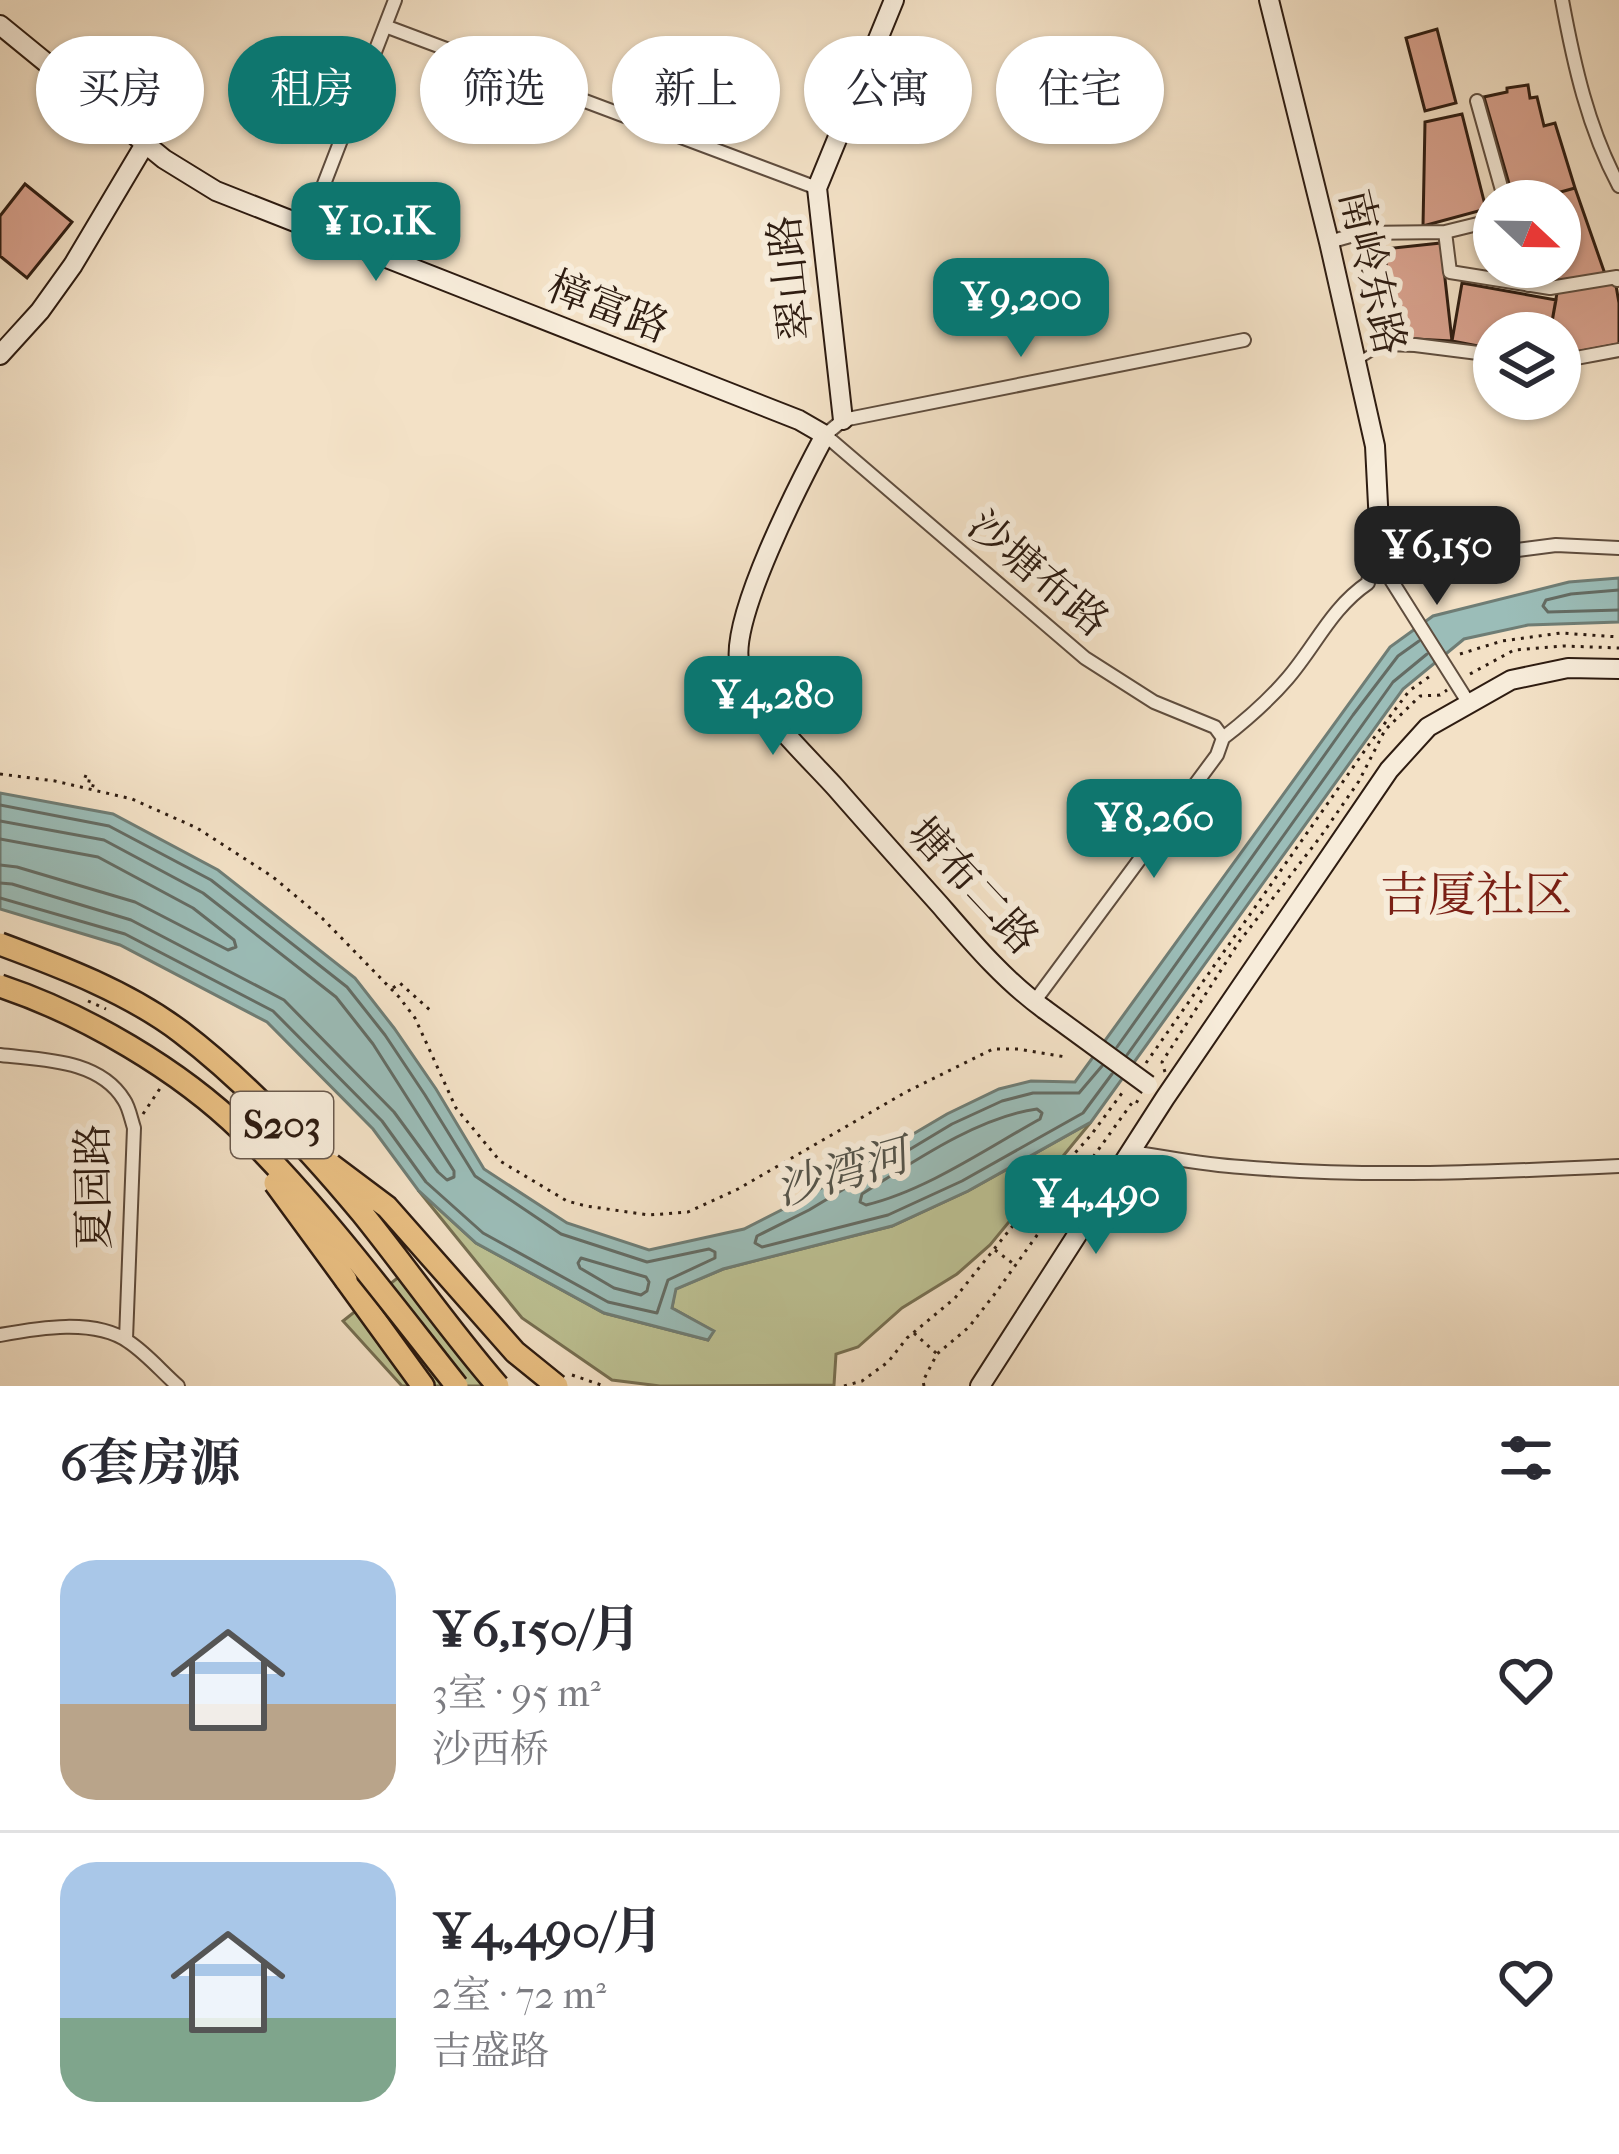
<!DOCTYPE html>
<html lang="zh">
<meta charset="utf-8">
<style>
:root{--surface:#fff;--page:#f2f2f3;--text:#2b2b33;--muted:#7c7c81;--line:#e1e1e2;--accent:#0f766e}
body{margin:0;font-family:"IM FELL French Canon","Noto Serif SC",serif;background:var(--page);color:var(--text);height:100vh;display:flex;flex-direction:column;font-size:45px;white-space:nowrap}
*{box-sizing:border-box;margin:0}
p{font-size:39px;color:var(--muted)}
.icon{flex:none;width:66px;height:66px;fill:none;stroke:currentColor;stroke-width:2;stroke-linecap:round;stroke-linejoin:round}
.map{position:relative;height:1386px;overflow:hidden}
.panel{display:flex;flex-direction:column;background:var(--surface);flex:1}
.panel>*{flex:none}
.top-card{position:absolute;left:36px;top:36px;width:1548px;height:108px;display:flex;gap:24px}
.needle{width:78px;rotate:112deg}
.fabs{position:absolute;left:1473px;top:180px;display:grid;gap:24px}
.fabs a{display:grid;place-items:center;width:108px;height:108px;border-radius:50%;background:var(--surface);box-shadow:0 3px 9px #0004;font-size:60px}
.price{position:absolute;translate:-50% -102px;padding:0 27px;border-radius:24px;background:var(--accent);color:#fff;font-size:39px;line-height:78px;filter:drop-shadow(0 3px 6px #0008)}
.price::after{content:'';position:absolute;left:50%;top:72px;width:36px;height:27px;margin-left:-18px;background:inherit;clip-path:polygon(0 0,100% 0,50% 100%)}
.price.on{background:#222;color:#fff}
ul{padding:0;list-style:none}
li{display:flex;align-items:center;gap:36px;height:300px;padding:0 60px}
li+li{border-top:3px solid var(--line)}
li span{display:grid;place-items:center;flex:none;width:336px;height:240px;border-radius:36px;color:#555}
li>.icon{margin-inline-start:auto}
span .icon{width:144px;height:144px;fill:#fffc;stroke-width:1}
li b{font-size:51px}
h2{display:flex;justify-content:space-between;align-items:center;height:144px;padding:0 60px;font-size:51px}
.pill{padding:0 42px;border-radius:54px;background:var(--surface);box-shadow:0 3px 9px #0004;font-size:42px;line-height:108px}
.pill.on{background:var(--accent);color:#fff}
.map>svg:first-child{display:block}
</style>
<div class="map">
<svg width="1619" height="1386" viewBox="0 0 1619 1386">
<rect width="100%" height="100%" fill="#f3e1c6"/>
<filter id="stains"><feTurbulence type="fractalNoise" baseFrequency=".00167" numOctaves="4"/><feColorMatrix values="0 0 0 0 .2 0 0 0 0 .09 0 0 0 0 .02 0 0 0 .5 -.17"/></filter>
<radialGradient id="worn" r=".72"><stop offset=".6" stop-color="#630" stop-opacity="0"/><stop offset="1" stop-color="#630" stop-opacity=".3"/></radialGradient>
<path fill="#bdc294" stroke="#766f52" stroke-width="3" d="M1091 1122 990 1245 957 1274 902 1308 858 1347 836 1354 834 1385 660 1386 612 1380 522 1318 418 1190 476 1243 604 1313 708 1340 713 1331 672 1308 675 1289 723 1269 892 1226 968 1191Z
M400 1276 492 1386H402L343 1321Z"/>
<path fill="#9bbdb8" stroke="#6f7d75" stroke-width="3" d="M1619 578V622L1528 625 1464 639 1403 689 1091 1122 968 1191 892 1226 723 1269 676 1289 672 1308 714 1331 708 1340 604 1313 476 1243 418 1190 373 1129 267 1022 120 945 0 909V793L113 814 218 870 355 978 394 1028 436 1089 484 1169 567 1223 649 1250 744 1229 803 1199 947 1114 999 1089 1031 1081 1075 1082 1390 647 1433 616 1569 582Z"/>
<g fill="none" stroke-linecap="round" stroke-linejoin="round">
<path stroke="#646c64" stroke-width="3" d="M1619 590 1571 594 1546 600 1543 606 1548 612 1619 610
M0 805 109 826 211 880 347 987 385 1035 425 1095 475 1176 561 1234 647 1262 709 1249 715 1252V1258L668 1280 657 1313 608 1302 483 1233 426 1182 382 1121 273 1011 125 934 0 898
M0 821 104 840 203 893 336 997 373 1044 454 1171V1177L447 1180 438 1172 394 1112 284 1000 131 920 12 884 0 883
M0 839 98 857 193 908 234 940 236 947 228 950 135 902 17 867 0 865
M1117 1047 1353 715 1398 656 1419 641
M1127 1055 1393 682 1427 654
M1102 1066 1079 1093H1033L1002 1101 952 1124 809 1210 757 1236 755 1243 762 1247 888 1215 962 1181 1083 1113 1112 1074
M1037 1109 1042 1113 1040 1119C986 1149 925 1191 866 1205L860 1202 862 1194C913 1162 978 1117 1037 1109Z
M581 1258 646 1277 649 1282 647 1291 641 1295 614 1288 580 1268 578 1263Z"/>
</g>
<path fill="#d8a18d" stroke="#2e1c11" stroke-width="3" d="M1437 29 1456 103 1425 111 1406 38Z
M1528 85 1530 98 1537 97 1544 126 1555 123 1575 188 1528 201H1514L1484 97 1507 92V88Z
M1462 114 1486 209 1423 226 1425 122Z
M25 184 72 222 27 278 0 256V216Z
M1575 188 1605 274 1572 283 1533 275 1531 267H1560V201H1528Z
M1441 243 1452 341 1396 338 1384 249Z
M1615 280 1619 303V344L1560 355V333H1550L1557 293Z
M1462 283 1556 300 1550 333H1494V349L1452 341Z"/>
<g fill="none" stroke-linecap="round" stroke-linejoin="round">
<g stroke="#5f4d3e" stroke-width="10">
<path id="lane" d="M1358 361 1382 346"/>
</g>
<g stroke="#5f4d3e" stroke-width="16">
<path id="street" d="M1562 0C1574 65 1588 128 1619 186
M385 26 817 188
M1477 101 1505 201
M307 228 395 0
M1445 232 1494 220
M1361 233 1445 232 1450 272 1550 288 1617 277V280
M1329 242 1361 233 1385 344 1415 345 1494 355
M1523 267 1528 285
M1560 361 1619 350
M1381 564 1468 702
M1223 738 1215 727 1154 702 1085 658 825 435 843 420 1244 340
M1223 738C1245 721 1268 701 1287 679 1315 647 1331 608 1368 583L1371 564 1408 558 1462 557 1556 545 1619 548
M1034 1002 1217 755 1223 738
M0 1055C42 1060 99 1059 124 1100 129 1107 131 1119 134 1128L126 1339
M1131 1152C1167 1157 1204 1165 1241 1167 1367 1178 1493 1172 1619 1166
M0 1335C38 1328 95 1318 129 1342 147 1354 162 1372 178 1386"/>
</g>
<g stroke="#2e1c11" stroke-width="22">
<path id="secondary" d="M1269 0 1329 242 1375 446 1381 564
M0 25 164 159 216 191 799 420 825 435C802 478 727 622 740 666 749 702 810 759 836 788 870 827 905 866 940 905 972 942 1004 980 1044 1009
M0 355 40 311 73 265 145 144
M843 420 817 188 894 0
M980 1386 1165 1098 1389 770 1428 727 1511 680 1568 668 1619 669"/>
</g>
<g stroke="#2e1c11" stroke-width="26">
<path id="highway" d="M346 1280 423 1386"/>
</g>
<path stroke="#2e1c11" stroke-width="3" stroke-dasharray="3 6" stroke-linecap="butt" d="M1460 654 1502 641 1561 633 1619 637
M1470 674 1514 650 1564 646 1619 648
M0 774 55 781 132 799 197 828 273 877 322 918 399 997 415 1018 456 1108 500 1161 567 1201 586 1206 649 1215 688 1212 738 1189 906 1092 993 1049H1018L1066 1057
M86 775 84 780 94 782 92 789
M393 988 400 983 432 1012
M88 1001 106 1009
M1146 1063 1370 743 1409 691 1433 674
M1165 1072 1162 1062 1239 942 1321 836 1359 781 1385 730 1420 696 1440 695 1447 690
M143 1114 161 1087
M1061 1169 1074 1184
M995 1250 1015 1265
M914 1333 937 1354
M572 1375 604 1386
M844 1386 862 1381 888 1362 907 1338 955 1298 1039 1193 1091 1135 1125 1089
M924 1386 923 1381 937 1354 969 1327 997 1291 1134 1100 1140 1103"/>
<use href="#lane" stroke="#f7ecda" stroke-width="6"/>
<use href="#street" stroke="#f7ecda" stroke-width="12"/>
<use href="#secondary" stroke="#f7ecda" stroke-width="18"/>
<use href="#highway" stroke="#eac083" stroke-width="21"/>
<g stroke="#2e1c11" stroke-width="22" stroke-linecap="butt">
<path id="secondary-bridge" d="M1044 1009 1148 1085"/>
</g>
<g stroke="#2e1c11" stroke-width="26" stroke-linecap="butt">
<path id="highway-bridge" d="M0 944C62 967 128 992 181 1032 248 1083 308 1148 362 1213 408 1270 450 1331 498 1386
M0 986C84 1014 180 1070 243 1132 322 1210 388 1299 457 1386
M331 1165 387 1207 515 1352 557 1386
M275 1183 346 1280"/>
</g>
<use href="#secondary-bridge" stroke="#f7ecda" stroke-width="18"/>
<use href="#highway-bridge" stroke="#eac083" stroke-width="21"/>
</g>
<g text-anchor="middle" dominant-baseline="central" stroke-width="12" stroke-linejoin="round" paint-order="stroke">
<rect fill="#f7ecda" stroke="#6a5a4d" stroke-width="3" x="231" y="1092" width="102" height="66" rx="9"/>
<g font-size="39" font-weight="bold" fill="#2e1c11">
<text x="282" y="1125">S203</text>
</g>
<g font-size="42" fill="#2e1c11" stroke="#f7ecda">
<text transform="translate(1372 272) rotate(77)">南岭东路</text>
<text transform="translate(791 278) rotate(-96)">翠山路</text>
<text transform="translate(608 307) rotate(21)">樟富路</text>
<text transform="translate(1038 574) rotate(40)">沙塘布路</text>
<text transform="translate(973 886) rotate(47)">塘布二路</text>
<text transform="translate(94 1187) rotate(-91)">夏园路</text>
</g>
<g font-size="45" font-style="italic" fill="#54544b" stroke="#f7ecda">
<text transform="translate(842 1173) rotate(-16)">沙湾河</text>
</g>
<g font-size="48" fill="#7a1f14" stroke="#f7ecda">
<text x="1476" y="895">吉厦社区</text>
</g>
</g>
<rect width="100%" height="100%" filter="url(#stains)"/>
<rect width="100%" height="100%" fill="url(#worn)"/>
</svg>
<div class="fabs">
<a><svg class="needle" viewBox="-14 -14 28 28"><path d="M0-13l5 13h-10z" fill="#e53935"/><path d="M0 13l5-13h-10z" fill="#7c7c81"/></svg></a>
<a><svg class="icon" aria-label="layers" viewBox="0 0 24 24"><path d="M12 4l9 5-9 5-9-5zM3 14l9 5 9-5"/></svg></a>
</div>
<b class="price" style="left:376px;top:284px">¥10.1K</b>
<b class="price" style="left:1021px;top:360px">¥9,200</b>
<b class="price on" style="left:1437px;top:608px">¥6,150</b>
<b class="price" style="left:773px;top:758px">¥4,280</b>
<b class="price" style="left:1154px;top:881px">¥8,260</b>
<b class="price" style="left:1096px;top:1257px">¥4,490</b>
<div class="top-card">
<a class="pill">买房</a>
<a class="pill on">租房</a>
<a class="pill">筛选</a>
<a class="pill">新上</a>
<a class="pill">公寓</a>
<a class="pill">住宅</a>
</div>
</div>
<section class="panel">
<h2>6套房源<svg class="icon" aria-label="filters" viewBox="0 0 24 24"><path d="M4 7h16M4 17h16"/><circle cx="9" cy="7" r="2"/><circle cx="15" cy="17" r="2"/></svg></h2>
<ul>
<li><span style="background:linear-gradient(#a9c7e8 60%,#b9a48a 0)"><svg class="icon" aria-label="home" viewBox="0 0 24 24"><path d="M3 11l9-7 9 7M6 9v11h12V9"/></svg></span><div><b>¥6,150/月</b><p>3室 · 95 m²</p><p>沙西桥</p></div><svg class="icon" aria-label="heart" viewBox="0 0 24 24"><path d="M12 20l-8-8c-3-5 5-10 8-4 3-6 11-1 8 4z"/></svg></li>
<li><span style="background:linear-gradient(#a9c7e8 65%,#7fa58c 0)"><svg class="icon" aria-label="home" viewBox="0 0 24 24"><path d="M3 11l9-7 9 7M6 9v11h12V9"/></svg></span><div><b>¥4,490/月</b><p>2室 · 72 m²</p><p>吉盛路</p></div><svg class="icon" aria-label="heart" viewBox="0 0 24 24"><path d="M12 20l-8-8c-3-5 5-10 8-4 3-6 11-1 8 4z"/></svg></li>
</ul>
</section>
